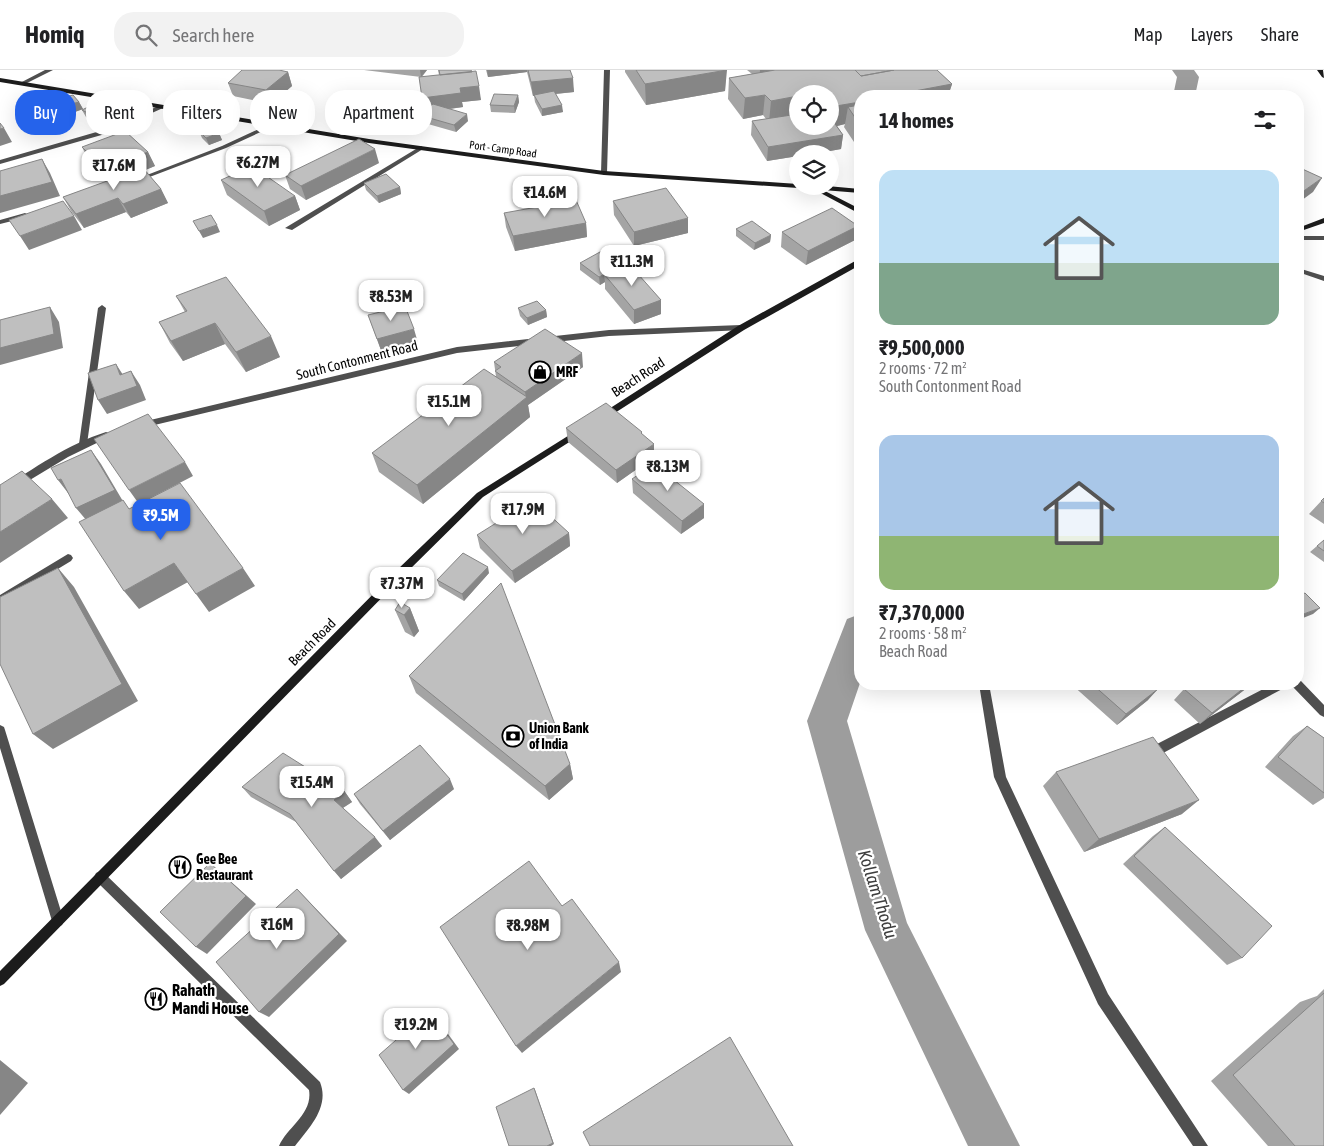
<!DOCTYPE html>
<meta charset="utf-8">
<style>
:root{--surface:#fff;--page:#f2f2f2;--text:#202124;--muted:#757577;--line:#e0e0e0;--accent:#2563eb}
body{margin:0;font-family:"Asap Condensed",sans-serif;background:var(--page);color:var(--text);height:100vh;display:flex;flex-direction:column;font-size:19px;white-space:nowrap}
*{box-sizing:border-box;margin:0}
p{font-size:16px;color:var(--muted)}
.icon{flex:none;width:28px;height:28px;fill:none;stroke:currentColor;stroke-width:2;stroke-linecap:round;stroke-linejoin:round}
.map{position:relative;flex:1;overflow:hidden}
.details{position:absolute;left:854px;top:20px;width:450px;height:600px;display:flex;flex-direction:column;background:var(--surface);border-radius:20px;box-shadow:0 5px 20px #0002}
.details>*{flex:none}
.guide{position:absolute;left:15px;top:20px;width:475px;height:45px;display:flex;gap:10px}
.buttons{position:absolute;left:789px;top:15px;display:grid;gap:10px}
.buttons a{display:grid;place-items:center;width:50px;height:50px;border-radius:50%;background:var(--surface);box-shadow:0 5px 20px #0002;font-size:25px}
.price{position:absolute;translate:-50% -42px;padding:0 11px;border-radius:10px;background:#fff;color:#222;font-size:16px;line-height:32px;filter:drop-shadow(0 1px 2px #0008)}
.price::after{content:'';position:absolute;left:50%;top:30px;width:15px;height:11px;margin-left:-8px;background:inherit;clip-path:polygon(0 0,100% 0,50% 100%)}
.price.selected{background:var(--accent);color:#fff}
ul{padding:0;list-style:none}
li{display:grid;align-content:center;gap:10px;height:265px;padding:0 25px}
li span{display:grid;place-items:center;height:155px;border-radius:15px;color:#555}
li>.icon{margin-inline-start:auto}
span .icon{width:90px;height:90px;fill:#fffc;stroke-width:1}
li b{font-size:21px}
h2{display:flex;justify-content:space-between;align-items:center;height:60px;padding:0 25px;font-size:21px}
.chip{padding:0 18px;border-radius:20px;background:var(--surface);box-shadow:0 5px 20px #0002;font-size:18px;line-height:45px}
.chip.selected{background:var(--accent);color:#fff}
header{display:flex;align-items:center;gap:30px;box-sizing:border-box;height:70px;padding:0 25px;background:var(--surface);border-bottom:1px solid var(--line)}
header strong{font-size:24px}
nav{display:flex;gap:28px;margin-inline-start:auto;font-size:18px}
.search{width:350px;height:45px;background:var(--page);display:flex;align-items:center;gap:12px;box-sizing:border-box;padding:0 18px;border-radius:20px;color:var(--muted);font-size:19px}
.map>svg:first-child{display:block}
</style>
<header>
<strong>Homiq</strong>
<div class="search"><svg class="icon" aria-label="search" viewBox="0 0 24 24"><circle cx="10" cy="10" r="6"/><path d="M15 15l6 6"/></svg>Search here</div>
<nav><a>Map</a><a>Layers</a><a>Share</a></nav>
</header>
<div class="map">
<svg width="1324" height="1076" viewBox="0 0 1324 1076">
<rect width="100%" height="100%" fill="#fff"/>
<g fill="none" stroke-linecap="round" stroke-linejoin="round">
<path fill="#9d9d9d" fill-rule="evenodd" d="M1172 0H1194L1199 7 1195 26H1173L1177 7Z
M860 544V613L847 651 907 853 1020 1076H968L865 860 807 651 847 549Z"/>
<path fill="#4f4f4f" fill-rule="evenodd" d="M102 235 106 238 87 374 83 377 79 374 98 238Z
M100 801 104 803 320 1012C330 1037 309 1058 295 1076H279C287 1057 313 1044 309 1020L96 811 94 807 96 803Z"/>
<path fill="#4f4f4f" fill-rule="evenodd" d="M45 0H53L23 15 18 14Z
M604 0H610L607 103 604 105 601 103Z
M161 35 164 37 163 38 105 64 0 94V90L100 61Z
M274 52 277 54 276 55 226 78 139 111 134 110 222 76Z
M421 76 424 78 423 79 292 160 285 158Z
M25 143 29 145 28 147 0 154V150Z
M741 255 744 256V260L609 266 457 283 142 358 138 355 142 352 457 277 609 260Z
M106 362 109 363 110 365 109 367 68 387 0 428V420C33 399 68 374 106 362Z
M68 484 71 485 73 488 71 491 0 534V525Z
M1298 610 1301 611 1324 635V647L1320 645 1293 617 1292 614H1298Z
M979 614H989L1006 707 1108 924 1208 1076H1193L1098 934 994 707Z
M1273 614H1287L1286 617 1165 682 1161 683 1157 682 1155 678 1157 674Z
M0 655 4 657 5 660 64 851 62 855 58 857 54 855 52 851 0 678Z"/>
<path fill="#4f4f4f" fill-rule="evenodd" d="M926 0H932L953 26H947Z
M1298 166H1324V170H1298Z
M1298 198 1324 206V211L1298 202Z"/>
<path fill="#1c1c1c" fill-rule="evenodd" d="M1317 0H1323L1324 8 1322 7Z
M0 8 369 69 604 101 798 114V116H827L860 119V123L823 120 860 139V144L813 119 604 105 369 73 0 12Z
M1324 148V153L1298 162V158Z
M857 190H860V195L744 260 607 348H601L600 346 601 344 738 256Z
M579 359 583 362 582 364 483 427 403 506 4 914 0 916V901L397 500 477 423Z"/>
</g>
<path fill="#a4a4a4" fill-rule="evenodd" d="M364 0H427L422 7 439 5 438 0H471L481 30 462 32 463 37 450 39 468 51 456 62 421 52 419 45 425 40 421 7Z
M486 0H570L574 22 556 24 563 42 542 46 535 32 534 26H533L527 2 488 7Z
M625 0H726L725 21 646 35 625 2Z
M747 0H937L952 14 948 26H860V81L844 57 845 54 837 56 843 65 841 79 813 84H798V86L767 91 751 65 752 51 766 49 763 45 743 49 728 29 729 8 752 4ZM798 24H830V56Z
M288 2 292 16 271 34 233 26 228 13Z
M518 25 519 32 515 43 491 42 490 35Z
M62 28 79 32 83 39 72 43 66 35Z
M82 40H121L125 47 105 57 86 47Z
M199 61 219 63 222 70 209 75 202 68Z
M82 77 148 82 155 96 145 100 161 119 168 133 131 148 126 142 84 158 71 141 63 127 109 111 89 91Z
M379 93 306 130 290 119 285 105Z
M221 110 295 126 300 140 269 156 227 125Z
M364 113 400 117 401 124 379 133 366 120Z
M613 131 688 163 634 176 614 145Z
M504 143 586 153 587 167 515 181 506 157Z
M858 156 855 170 806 195 781 177 782 162Z
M736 159 771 165 770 172 754 180 736 166Z
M629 191V196L661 230V244L634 254 605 219V212L600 215 580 200V193Z
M176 226 280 287 246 302 225 274 183 291 170 273 159 252 185 242Z
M518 238 546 240 547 247 528 255 520 246Z
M368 245 418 273 382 283Z
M494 292 583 297 528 335 530 347 423 434 379 402 372 383 496 307Z
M566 358 642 362V365L654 387 617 413 568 372Z
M632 409 704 448 681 464 633 423Z
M1324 428V454L1309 444Z
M569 463 570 476 515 513 480 478 477 465Z
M1324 470V492L1310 482Z
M489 503 464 531 439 516 437 510Z
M410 538 419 561 414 567 405 562 395 540Z
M409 606 570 694 573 709 549 730 416 623Z
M1071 614H1152L1148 630 1117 655Z
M1192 614H1252L1200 654 1174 630 1184 619Z
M1307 656 1324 668V728L1313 735 1265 697 1293 666Z
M1056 702 1182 744 1084 782 1043 716Z
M242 717 345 722 352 732 343 738 382 776 341 809 296 752 251 727Z
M454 719 390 770 360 734 354 724Z
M1165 757 1242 888 1227 895 1123 794 1153 766Z
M1324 919V1076H1268L1211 1011 1300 932 1317 926Z"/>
<path fill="#868686" d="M420 0H427L421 7Z
M487 0H527V2L488 7Z
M727 0 725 21 646 35 645 14Z
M760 0H800L759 11Z
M288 2 292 16 271 34 266 20Z
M573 8 574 22 533 26 531 12Z
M952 14 948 26H888Z
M479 16 481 30 462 32 463 37 425 42 422 28 460 18Z
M823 21 822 24H810Z
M518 25 519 32 515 43 514 36Z
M765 25 763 45 743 49 745 28Z
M798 26V46L769 52 771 31Z
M79 32 83 39 72 43 68 35Z
M860 32V51L848 37 845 54 833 57 836 36Z
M562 35 563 42 542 46V39Z
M121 40 125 47 105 57 101 50Z
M467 44 468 51 456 62 454 55Z
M4 58 12 72 0 76V59Z
M219 63 222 70 209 75 206 68Z
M843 65 841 79 813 84H798V86L767 91 768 77Z
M375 79 379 93 306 130 301 116Z
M148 82 155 96 112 114 104 99Z
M42 89 50 103 60 126 0 143V126Z
M1322 108 1313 122 1298 133V125Z
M400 117 401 124 379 133 377 126Z
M161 119 168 133 131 148 123 134Z
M295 126 300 140 269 156 264 141Z
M118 128 126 142 84 158 76 144Z
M74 146 82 160 29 180 20 166Z
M688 148V163L634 176V162Z
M586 153 587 167 515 181 513 166Z
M217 155 220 162 203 168 199 161Z
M858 156 855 170 806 195 808 181Z
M771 165 770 172 754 180 755 173Z
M629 191V198L604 205Z
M604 205 605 212 600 215 599 207Z
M661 230V244L634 254V240Z
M50 237 59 252 63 278 0 295V278Z
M546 240 547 247 528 255 527 248Z
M215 253 225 274 183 291 171 271Z
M414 259 418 273 382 283 377 269Z
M271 266 280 287 246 302 236 282Z
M582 283 583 297 528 335 530 347 423 434 417 415 526 328 525 322Z
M116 294 125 308 131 301 140 315 146 330 107 344 98 330 120 305Z
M654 374V387L617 413 616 400Z
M91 380 101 394 124 433 87 451 76 438Z
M185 392 193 406 139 434 129 420Z
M61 409 72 422 68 423 58 410Z
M52 429 68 448 0 493V462Z
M704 434V448L681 464 682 451Z
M569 463 570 476 515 513 512 501Z
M174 493 188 512 139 539 124 521Z
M488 497 489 503 464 531 462 524Z
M58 498 74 517 138 631 53 679 33 664Z
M243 498 255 516 209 542 196 524Z
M410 538 419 561 414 567 404 545Z
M1320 538 1313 544 1298 550V546Z
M1249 614H1252L1200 654 1212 643Z
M1158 619 1148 630 1117 655 1126 644Z
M570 694 573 709 549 730 545 716Z
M450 709 454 719 390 770 383 761Z
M345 722 352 732 341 739 334 730Z
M1199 730 1182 744 1084 782 1099 769Z
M375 767 382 776 341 809 334 801Z
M210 793 256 834 207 884 196 877Z
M297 819 347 871 269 947 259 942Z
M619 892 621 902 522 983 516 976Z
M429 941 435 946 459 979 409 1024 403 1020Z
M0 990 28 1013 0 1045Z
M534 1018 535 1020 554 1074 551 1076H547Z"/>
<path fill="#bfbfbf" stroke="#868686" d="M242 0H279L288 2 266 20 228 13Z
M439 0H471L472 2 440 5Z
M528 0H570L573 8 531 12Z
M636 0H727L645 14Z
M775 0H855L861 6 894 0H937L952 14 888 26H860V32L836 36 830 30V24H825L823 21 810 24H798V26L771 31 765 25 745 28 729 8Z
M855 0H894L861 6Z
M476 1 479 16 460 18 461 23 422 28 419 7Z
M554 21 562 35 542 39 534 25Z
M1068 21 1073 26H1021Z
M494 24 518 25 514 36 490 35Z
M73 25 79 32 68 35 62 28Z
M102 30 121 40 101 50 82 40Z
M433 34 467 44 454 55 419 45Z
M860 35V55L848 37Z
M798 44V56H830V47L843 65 768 77 752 51Z
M0 53 4 58 0 59Z
M212 56 219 63 206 68 199 61Z
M125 61 148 82 104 99 82 77Z
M359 69 375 79 301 116 285 105Z
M42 89 52 112 0 126V101Z
M252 96 295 126 264 141 221 110Z
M1298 97 1322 108 1298 125Z
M143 98 161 119 123 134 118 128 76 144 63 127Z
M386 104 400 117 377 126 364 113Z
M666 118 688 148 634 162 613 131Z
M576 130 586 153 513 166 504 143Z
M63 131 74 146 20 166 9 150Z
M832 138 858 156 808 181 782 162Z
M211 145 217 155 199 161 193 151Z
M752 151 771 165 755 173 736 159Z
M609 177 629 191 599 207 580 193Z
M630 195 661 230 634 240 604 204Z
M226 207 271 266 236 282 215 253 171 271 159 252 187 241 176 226Z
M537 231 546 240 527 248 518 238Z
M405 236 414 259 377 269 368 245Z
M50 237 54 264 0 278V250Z
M545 259 582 283 525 322 495 301 501 297 494 292Z
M116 294 120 305 131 301 137 316 98 330 88 303Z
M484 299 527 327 417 415 372 383Z
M606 333 642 362 641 363 654 374 616 400 566 358Z
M148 344 185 392 129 420 94 369Z
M91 380 115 420 76 438 61 409 58 410 51 398Z
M654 394 704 434 682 451 632 409Z
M22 401 52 429 0 462V415Z
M180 413 243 498 196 524 174 493 124 521 79 452 123 430 129 439Z
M1324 428V433L1321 431Z
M533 430 569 463 512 501 477 465Z
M1324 470V481L1317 476Z
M463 483 488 497 462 524 437 510Z
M58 498 122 614 33 664 0 594V527Z
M501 513 570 694 545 716 409 606Z
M1305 523 1320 538 1298 546V526Z
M400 532 410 538 404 545 395 540Z
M1092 614H1152L1158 619 1126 644Z
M1192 614H1249L1212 643 1184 619Z
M1307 656 1324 668V723L1278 687Z
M1153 667 1199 730 1099 769 1056 702Z
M420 675 450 709 383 761 354 724Z
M283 683 345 722 334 730 375 767 334 801 290 744 242 717Z
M1165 757 1272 856 1242 888 1134 786Z
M529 791 562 836 572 829 619 892 516 976 440 857Z
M210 793 246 826 196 877 160 842Z
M297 819 339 864 259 942 216 892Z
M1324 923V1076H1295L1233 1005Z
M429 941 454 974 403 1020 379 985Z
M730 967 793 1076H590L583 1062Z
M534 1018 553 1073 547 1076H509L496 1037Z"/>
<defs>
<g id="shop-ring" transform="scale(1.125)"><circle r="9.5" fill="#fff" stroke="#000" stroke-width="1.5"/><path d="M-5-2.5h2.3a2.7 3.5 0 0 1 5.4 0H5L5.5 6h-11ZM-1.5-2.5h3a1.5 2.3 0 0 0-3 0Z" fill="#000"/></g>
<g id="bank-ring" transform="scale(1.125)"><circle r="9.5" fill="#fff" stroke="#000" stroke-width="1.5"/><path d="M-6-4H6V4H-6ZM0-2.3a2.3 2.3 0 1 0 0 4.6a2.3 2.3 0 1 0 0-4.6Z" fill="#000"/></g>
<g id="restaurant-ring" transform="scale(1.125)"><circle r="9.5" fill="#fff" stroke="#000" stroke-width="1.5"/><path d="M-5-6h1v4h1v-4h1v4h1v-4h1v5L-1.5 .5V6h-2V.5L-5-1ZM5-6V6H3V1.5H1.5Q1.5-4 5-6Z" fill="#000"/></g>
</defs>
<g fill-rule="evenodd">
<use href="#shop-ring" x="540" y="302"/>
<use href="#bank-ring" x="513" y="666"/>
<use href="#restaurant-ring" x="180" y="797"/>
<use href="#restaurant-ring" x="156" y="929"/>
</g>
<g text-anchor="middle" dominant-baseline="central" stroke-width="4.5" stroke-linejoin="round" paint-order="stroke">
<g font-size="11" fill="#000" stroke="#fff">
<text transform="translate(503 79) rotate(8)">Port - Camp Road</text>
</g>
<g font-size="14" fill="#000" stroke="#fff">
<text transform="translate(357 290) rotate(-14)">South Contonment Road</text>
<text transform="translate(638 307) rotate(-33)">Beach Road</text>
<text transform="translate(312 572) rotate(-45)">Beach Road</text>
</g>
<g font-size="14" font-weight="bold" fill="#000" stroke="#fff" text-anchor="start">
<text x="556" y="302">MRF</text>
<text x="529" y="658">Union Bank<tspan x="529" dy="16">of India</tspan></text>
<text x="196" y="789">Gee Bee<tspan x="196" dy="16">Restaurant</tspan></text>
</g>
<g font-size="16" font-weight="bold" fill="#000" stroke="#fff" text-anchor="start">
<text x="172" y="920">Rahath<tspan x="172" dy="18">Mandi House</tspan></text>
</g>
<g font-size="18" font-style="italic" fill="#3e3e3e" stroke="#fff">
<text transform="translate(878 824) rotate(72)">Kollam Thodu</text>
</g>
</g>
</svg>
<div class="buttons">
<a><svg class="icon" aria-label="locate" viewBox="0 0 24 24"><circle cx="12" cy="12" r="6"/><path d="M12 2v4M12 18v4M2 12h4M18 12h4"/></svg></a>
<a><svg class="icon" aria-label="layers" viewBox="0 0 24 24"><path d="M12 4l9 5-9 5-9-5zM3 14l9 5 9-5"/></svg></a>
</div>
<b class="price" style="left:258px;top:118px">₹6.27M</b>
<b class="price" style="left:114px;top:121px">₹17.6M</b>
<b class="price" style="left:545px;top:148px">₹14.6M</b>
<b class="price" style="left:632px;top:217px">₹11.3M</b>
<b class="price" style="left:391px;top:252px">₹8.53M</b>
<b class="price" style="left:449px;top:357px">₹15.1M</b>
<b class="price" style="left:668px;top:422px">₹8.13M</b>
<b class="price" style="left:523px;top:465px">₹17.9M</b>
<b class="price selected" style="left:161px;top:471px">₹9.5M</b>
<b class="price" style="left:402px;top:539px">₹7.37M</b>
<b class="price" style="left:312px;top:738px">₹15.4M</b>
<b class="price" style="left:277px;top:880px">₹16M</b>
<b class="price" style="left:528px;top:881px">₹8.98M</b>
<b class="price" style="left:416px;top:980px">₹19.2M</b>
<div class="guide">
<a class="chip selected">Buy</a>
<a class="chip">Rent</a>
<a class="chip">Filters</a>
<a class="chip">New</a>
<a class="chip">Apartment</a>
</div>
<section class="details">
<h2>14 homes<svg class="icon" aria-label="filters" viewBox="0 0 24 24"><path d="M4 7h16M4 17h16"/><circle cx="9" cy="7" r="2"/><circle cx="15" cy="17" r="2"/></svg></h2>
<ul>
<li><span style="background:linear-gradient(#bfe0f5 60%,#7fa58c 0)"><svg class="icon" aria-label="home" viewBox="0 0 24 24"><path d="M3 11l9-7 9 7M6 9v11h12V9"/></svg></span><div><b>₹9,500,000</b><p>2 rooms · 72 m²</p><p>South Contonment Road</p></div></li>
<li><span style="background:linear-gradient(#a9c7e8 65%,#8fb573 0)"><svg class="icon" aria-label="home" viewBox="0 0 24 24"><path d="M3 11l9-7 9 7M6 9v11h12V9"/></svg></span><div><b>₹7,370,000</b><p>2 rooms · 58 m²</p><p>Beach Road</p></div></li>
</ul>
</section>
</div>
